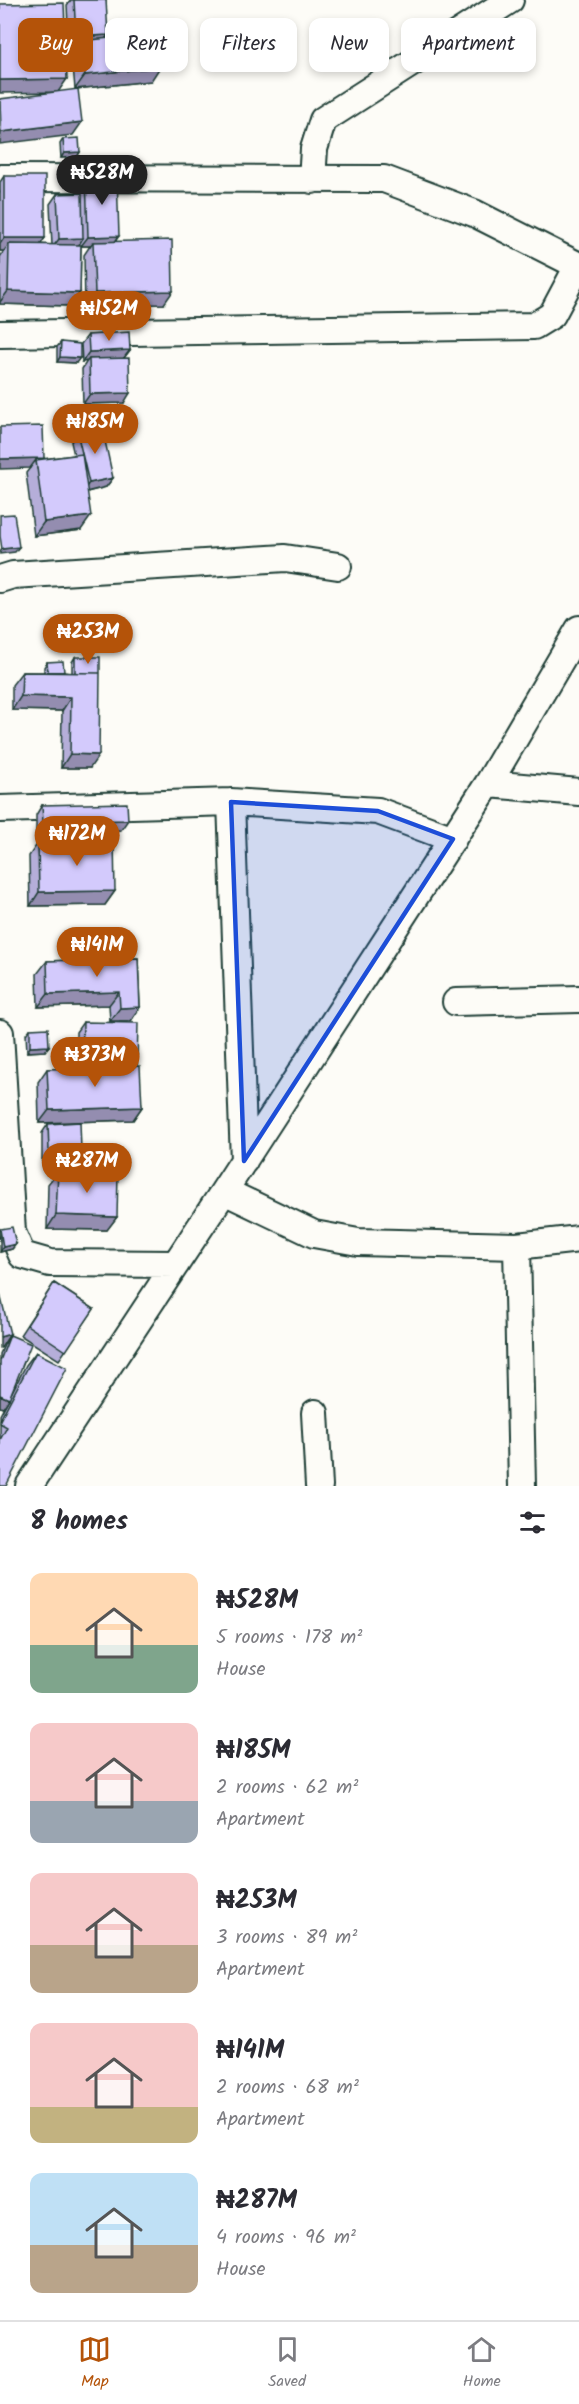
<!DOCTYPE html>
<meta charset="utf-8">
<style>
:root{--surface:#fff;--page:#f7f7f7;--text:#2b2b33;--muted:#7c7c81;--line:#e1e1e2;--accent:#b45309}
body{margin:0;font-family:Kalam,sans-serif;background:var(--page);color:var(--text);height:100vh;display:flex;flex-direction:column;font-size:22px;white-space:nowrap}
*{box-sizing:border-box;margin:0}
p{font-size:20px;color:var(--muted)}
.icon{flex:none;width:33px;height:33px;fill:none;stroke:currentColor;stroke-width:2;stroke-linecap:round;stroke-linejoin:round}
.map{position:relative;height:1486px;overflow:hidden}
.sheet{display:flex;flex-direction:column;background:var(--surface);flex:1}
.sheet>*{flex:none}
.top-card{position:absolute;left:18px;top:18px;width:543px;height:54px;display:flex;gap:12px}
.price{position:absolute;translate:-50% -51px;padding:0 14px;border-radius:21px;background:var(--accent);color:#fff;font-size:20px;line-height:39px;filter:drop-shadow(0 2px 3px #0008)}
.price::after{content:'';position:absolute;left:50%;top:36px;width:18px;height:14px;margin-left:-9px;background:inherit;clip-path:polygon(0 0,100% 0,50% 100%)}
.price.selected{background:#222;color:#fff}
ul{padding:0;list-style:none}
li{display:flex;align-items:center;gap:18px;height:150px;padding:0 30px}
li span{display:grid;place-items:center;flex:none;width:168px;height:120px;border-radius:12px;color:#555}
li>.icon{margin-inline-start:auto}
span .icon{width:72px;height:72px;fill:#fffc;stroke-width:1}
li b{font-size:26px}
h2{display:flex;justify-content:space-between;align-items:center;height:72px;padding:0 30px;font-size:26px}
.chip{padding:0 21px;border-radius:12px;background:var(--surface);box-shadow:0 3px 9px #0003;font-size:21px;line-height:54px}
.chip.selected{background:var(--accent);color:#fff}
.dock{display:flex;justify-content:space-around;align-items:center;height:84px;border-top:2px solid var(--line);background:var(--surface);font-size:16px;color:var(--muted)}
.dock a{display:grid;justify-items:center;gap:3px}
.dock .selected{color:var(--accent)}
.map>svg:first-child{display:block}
</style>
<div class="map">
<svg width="579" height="1486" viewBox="0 0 579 1486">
<rect width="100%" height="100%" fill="#fdfcf7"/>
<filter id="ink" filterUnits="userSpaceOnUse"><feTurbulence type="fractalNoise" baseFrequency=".0167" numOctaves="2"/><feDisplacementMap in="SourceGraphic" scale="12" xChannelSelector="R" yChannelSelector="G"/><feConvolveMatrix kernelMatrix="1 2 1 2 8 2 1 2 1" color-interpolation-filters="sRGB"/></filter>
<g filter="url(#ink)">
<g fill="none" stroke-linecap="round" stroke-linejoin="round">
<g stroke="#1f3d34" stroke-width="30">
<path id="minor" d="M0 178 384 179 474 213 579 266
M312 180 314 149 323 120 510 0
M0 334 534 326 552 315 578 266
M0 579 13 575 285 558 338 566
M488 784 579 792
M231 802 244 1161
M0 809 231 802 378 811 453 839
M456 1002 579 999
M0 1033 12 1232 22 1255 50 1263 176 1264
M224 1191 314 1234 358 1242 517 1246 579 1239
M517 1246 522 1486
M315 1413 319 1486
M29 1486 224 1191 488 784 579 629"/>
</g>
<use href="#minor" stroke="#fdfcf7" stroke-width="26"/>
</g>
<path fill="#b5aed9" stroke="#1f3d34" stroke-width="1.5" d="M71 0H106L105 38 151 81 75 89 72 54 78 46H69L67 5Z
M63 139 80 152 77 157 61 158 60 144Z
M4 176 45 238 40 244 52 245 50 204 57 194H80L79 186 86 176 116 241 164 304 85 306 84 255 90 246H81L80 293 71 306 0 304V257L4 251H0V182Z
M88 335 130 350 124 358V403L83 404 82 369 87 361 82 362 81 344Z
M61 342 76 363 57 362V347Z
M0 427 43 459 74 455 71 442 77 432 113 478 106 487 87 492 81 530 34 536 26 473 30 468Z
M75 657 90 768H61L62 711 12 710V685L22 672H44V667L47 662 64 672 72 673V662Z
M42 805 121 830 36 832V815Z
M38 843 115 891 105 905 30 906 29 856Z
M138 958 140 1007 131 1021H110L109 1005 38 1007 37 974 47 961Z
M83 1022 135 1066 142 1107 133 1120 39 1123 38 1082 47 1069 76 1068V1032Z
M30 1029 49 1046 45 1051 27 1052 26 1034Z
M48 1124 81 1150 75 1159 42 1161V1133Z
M58 1171 117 1217 107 1230 47 1229 48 1184Z
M0 1229 16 1244 12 1249 0 1252Z
M54 1283 94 1309 59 1360 20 1335Z
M10 1335 11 1394 26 1365 36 1352 0 1486V1415L7 1402 3 1408 0 1407V1354L4 1345Z"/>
<path fill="#948db0" stroke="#1f3d34" stroke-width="1.5" d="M108 35 101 45 81 41 78 46H69L76 37Z
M160 67 151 81 75 89 85 75Z
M67 79 58 92 0 93V80Z
M82 122 73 135 0 144 1 132Z
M80 152 77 157 61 158 64 153Z
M119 236 112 246 93 242 90 246H81L88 237Z
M4 238H45L36 251 9 244 4 251H0V244Z
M83 238 77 248H52L59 239Z
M8 291 80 293 71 306 0 304V302Z
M173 291 164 304 85 306 95 293Z
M130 350 123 359H89L87 361 82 362 89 352Z
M60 357 80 358 76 363 57 362Z
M130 393 124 403 83 404 90 394Z
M44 458 37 468 36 460 30 468 0 469V459Z
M113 478 106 487 82 493 89 483Z
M91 516 81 530 34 536 44 522Z
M19 547 15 552 0 554V552L2 549Z
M21 696 71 697 62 711 12 710Z
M70 754 99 755 90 768H61Z
M128 820 121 830 36 832 43 822Z
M115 891 105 905 30 906 39 892Z
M119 992 109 1005 38 1007 48 994Z
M140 1007 131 1021H110L120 1008Z
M49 1046 45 1051 27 1052 30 1047Z
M82 1063 137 1064 130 1073H75Z
M142 1107 133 1120 39 1123 49 1110Z
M81 1150 75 1159 42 1161 49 1151Z
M56 1215 117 1217 107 1230 47 1229Z
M16 1244 12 1249 0 1252 3 1247Z
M10 1334 1 1348H0V1337Z
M0 1395 9 1399 3 1408 0 1407Z"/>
<path fill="#d3cafc" stroke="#1f3d34" stroke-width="1.5" d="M74 0H106L108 35 76 37Z
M64 3 67 79 0 80V4Z
M157 33 160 67 85 75 81 41Z
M78 89 82 122 1 132 0 99Z
M79 138 80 152 64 153 63 139Z
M4 176H45V238H4Z
M86 176H117L119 236 88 237Z
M82 193 83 238 59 239 57 194Z
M172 240 173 291 95 293 93 242Z
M9 244 81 245 80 293 8 291Z
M129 332 130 350 89 352 88 335Z
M61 342 80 344V358L60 357Z
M129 358 130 393 90 394 89 359Z
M43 426 44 458 0 459V427Z
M102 427 113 478 89 483 77 432Z
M82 454 91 516 44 522 36 460Z
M14 514 19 547 2 549 0 536V515Z
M75 657H100V674V673H75Z
M63 661 64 672H48L47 662Z
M22 672 100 673 99 755 70 754 71 697 21 696Z
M127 803 128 820 43 822 42 805Z
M114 841 115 891 39 892 38 843Z
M138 958 140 1007 120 1008 119 992 48 994 47 961Z
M83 1022 138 1023 137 1064 82 1063Z
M48 1028 49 1046 30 1047V1029Z
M140 1066 142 1107 49 1110 47 1069Z
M80 1122 81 1150 49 1151 48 1124Z
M58 1171 118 1173 117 1217 56 1215Z
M12 1227 16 1244 3 1247 0 1229Z
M54 1283 94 1309 66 1351 27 1325Z
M0 1294 10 1334 0 1337Z
M10 1335 31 1344 9 1399 0 1395V1361Z
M36 1352 67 1368 6 1486H0V1440L7 1427 0 1423V1420Z"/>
</g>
<path fill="#1d4ed8" fill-opacity="0.2" stroke="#1d4ed8" stroke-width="4.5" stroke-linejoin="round" d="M231 802 378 811 453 839 244 1161Z"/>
</svg>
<b class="price selected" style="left:102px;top:206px">₦528M</b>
<b class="price" style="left:109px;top:342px">₦152M</b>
<b class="price" style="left:95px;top:455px">₦185M</b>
<b class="price" style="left:88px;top:665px">₦253M</b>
<b class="price" style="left:77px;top:867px">₦172M</b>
<b class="price" style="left:97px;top:978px">₦141M</b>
<b class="price" style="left:95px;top:1088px">₦373M</b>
<b class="price" style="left:87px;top:1194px">₦287M</b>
<div class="top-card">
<a class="chip selected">Buy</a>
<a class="chip">Rent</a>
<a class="chip">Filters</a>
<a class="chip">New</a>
<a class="chip">Apartment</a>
</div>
</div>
<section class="sheet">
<h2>8 homes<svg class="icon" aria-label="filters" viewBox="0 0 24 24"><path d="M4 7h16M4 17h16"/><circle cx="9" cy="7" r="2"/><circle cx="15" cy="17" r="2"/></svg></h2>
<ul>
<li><span style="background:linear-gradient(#ffd9b3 60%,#7fa58c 0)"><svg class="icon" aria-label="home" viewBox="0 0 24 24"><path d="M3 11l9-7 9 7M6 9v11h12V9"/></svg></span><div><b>₦528M</b><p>5 rooms · 178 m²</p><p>House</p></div></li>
<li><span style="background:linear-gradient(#f6c9c9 65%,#9aa5b1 0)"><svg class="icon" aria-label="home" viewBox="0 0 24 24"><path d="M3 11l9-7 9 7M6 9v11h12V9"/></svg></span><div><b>₦185M</b><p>2 rooms · 62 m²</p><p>Apartment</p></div></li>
<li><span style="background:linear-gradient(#f6c9c9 60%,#b9a48a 0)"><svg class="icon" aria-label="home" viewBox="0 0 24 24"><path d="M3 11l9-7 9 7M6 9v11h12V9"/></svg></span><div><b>₦253M</b><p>3 rooms · 89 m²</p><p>Apartment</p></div></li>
<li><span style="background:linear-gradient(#f6c9c9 70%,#c2b280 0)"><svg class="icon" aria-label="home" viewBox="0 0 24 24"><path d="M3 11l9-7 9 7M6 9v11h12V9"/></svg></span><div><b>₦141M</b><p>2 rooms · 68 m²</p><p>Apartment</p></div></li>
<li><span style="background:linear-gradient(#bfe0f5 60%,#b9a48a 0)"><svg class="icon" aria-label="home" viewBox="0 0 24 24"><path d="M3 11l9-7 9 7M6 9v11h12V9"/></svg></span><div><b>₦287M</b><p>4 rooms · 96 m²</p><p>House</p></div></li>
</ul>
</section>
<nav class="dock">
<a class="selected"><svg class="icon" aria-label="map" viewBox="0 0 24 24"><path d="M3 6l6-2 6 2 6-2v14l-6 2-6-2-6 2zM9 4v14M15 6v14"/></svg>Map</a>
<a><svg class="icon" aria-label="saved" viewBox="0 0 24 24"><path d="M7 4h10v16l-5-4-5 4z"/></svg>Saved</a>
<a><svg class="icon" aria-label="home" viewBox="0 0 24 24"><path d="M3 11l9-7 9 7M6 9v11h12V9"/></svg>Home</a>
</nav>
